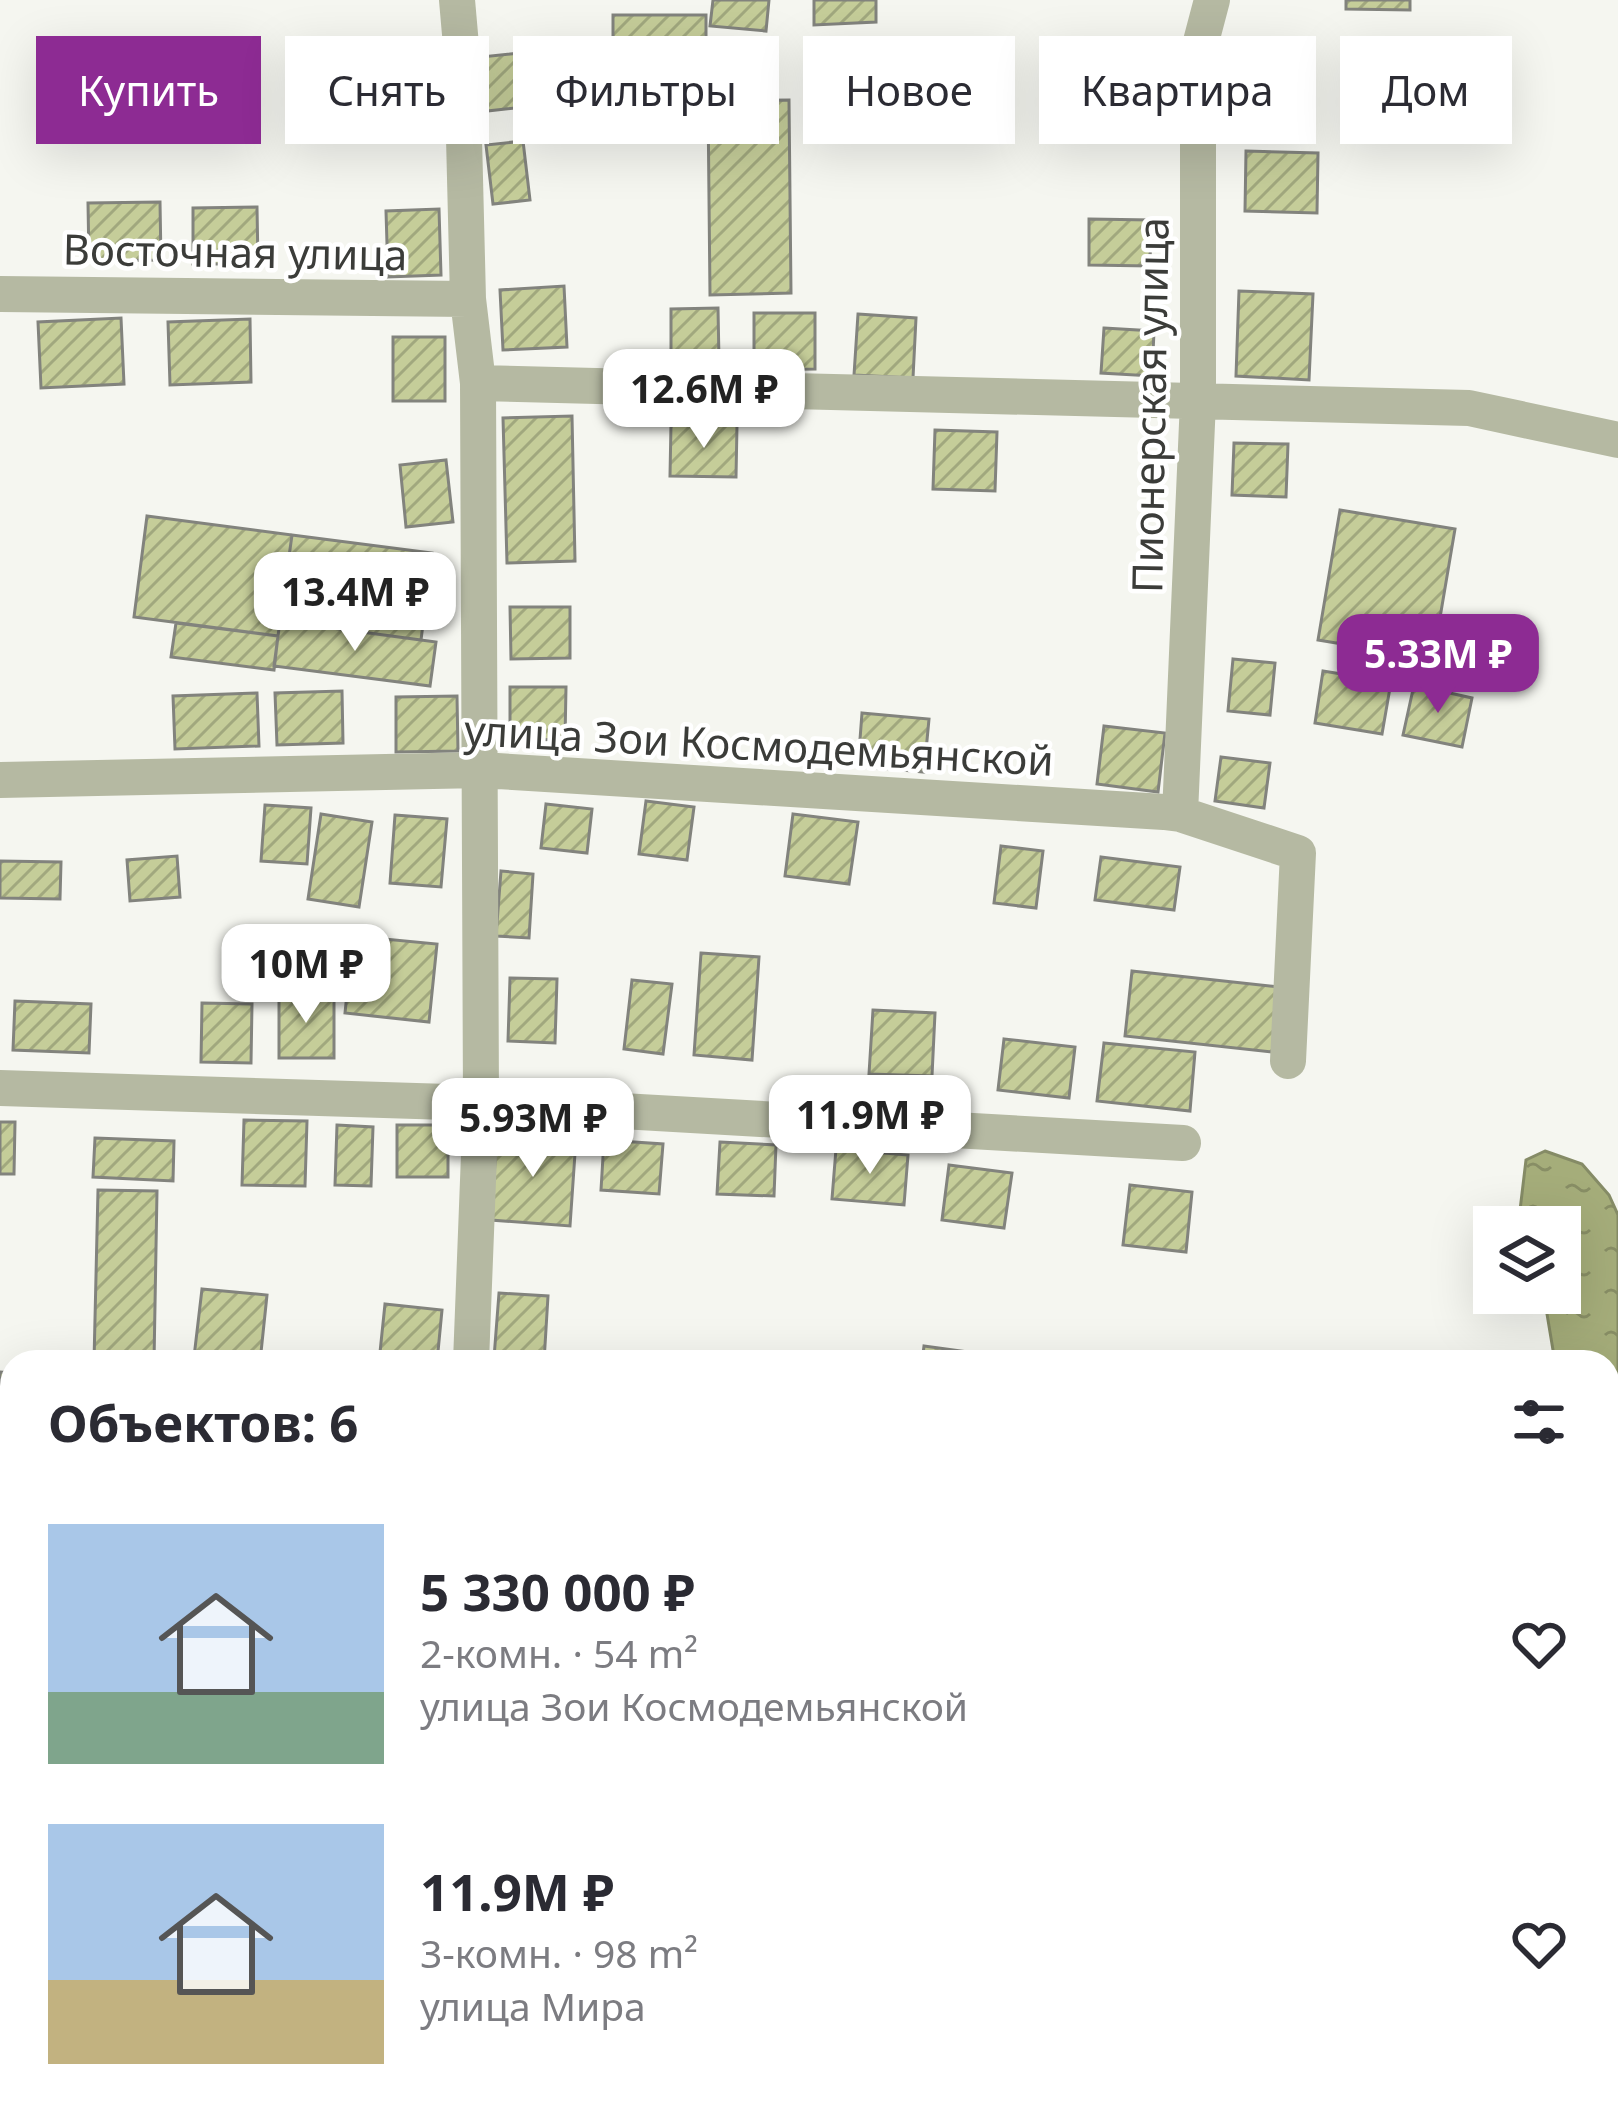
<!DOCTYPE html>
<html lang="ru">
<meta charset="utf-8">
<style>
:root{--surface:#fff;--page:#f7f7f7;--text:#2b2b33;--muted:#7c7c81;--accent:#8d2b93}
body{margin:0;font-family:"Noto Sans",sans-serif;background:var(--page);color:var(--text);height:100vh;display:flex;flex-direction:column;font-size:45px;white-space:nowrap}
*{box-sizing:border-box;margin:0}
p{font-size:39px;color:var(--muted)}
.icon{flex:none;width:66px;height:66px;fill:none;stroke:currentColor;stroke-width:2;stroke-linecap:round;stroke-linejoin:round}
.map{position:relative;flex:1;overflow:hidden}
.sheet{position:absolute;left:0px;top:1350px;width:1620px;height:768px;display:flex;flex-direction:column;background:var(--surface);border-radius:36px 36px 0 0;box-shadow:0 12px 48px #0002}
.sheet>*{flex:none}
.banner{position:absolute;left:36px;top:36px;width:1548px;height:108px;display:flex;gap:24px}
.tools{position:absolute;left:1473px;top:1206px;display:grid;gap:24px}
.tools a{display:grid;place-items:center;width:108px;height:108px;border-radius:0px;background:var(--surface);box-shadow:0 12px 48px #0002;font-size:60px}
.price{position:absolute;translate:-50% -102px;padding:0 27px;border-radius:24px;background:#fff;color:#222;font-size:39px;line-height:78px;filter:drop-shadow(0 3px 6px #0008)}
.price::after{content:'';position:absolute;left:50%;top:72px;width:36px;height:27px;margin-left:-18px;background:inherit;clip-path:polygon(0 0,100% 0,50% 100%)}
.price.on{background:var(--accent);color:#fff}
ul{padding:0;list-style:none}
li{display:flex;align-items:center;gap:36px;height:300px;padding:0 48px}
li span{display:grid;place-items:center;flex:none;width:336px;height:240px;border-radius:0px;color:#555}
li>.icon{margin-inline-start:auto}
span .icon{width:144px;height:144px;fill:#fffc;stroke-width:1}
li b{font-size:51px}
h2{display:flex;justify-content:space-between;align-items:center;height:144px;padding:0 48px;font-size:51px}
.pill{padding:0 42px;border-radius:0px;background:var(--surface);box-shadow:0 12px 48px #0002;font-size:42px;line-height:108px}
.pill.on{background:var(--accent);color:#fff}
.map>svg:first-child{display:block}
</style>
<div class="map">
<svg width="1618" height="2118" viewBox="0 0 1618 2118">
<defs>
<pattern id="water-ripples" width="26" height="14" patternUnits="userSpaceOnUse" patternTransform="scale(3)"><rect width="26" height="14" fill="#a5ad7a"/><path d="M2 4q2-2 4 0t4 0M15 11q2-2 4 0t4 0" fill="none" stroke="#888e65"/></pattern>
<pattern id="building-hatch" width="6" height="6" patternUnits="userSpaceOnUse" patternTransform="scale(3)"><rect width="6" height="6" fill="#c5cd99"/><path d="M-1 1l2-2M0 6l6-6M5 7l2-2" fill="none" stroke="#a1a87e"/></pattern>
</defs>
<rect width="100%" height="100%" fill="#f5f6f0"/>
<path fill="url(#water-ripples)" stroke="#858b66" stroke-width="3" d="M1545 1151 1582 1164 1609 1195 1618 1215V1752L1608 1750V1362H1555L1546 1308 1541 1293H1560V1227H1518L1526 1160Z
M1618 1852V2043L1608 2016V1861Z"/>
<path fill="url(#building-hatch)" stroke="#82837d" stroke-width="3" d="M713 0H769L766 31 710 26Z
M814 0H876V22L814 25Z
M1346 0H1410V10L1346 9Z
M613 15H706V80H613Z
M418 48 425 112 358 120 350 55Z
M547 50 553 104 487 111 481 57Z
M789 100 791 293 710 295 708 101Z
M523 141 530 200 493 204 486 145Z
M1246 151 1318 153 1317 213 1245 211Z
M160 202 161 260 89 261 88 203Z
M257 207 258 264H193V208Z
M439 209 441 275 388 277 386 211Z
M1089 219 1151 220 1150 266 1089 265Z
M564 286 567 347 503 350 500 290Z
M1239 291 1313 294 1309 380 1236 376Z
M718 308 719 361 671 362V309Z
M754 313H815V369L754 370Z
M858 314 916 318 913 378 854 375Z
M121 318 124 384 41 388 38 322Z
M250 319 251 382 170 385 168 322Z
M1104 328 1154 331 1152 376 1101 373Z
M393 337H445V401H393Z
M572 416 575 561 507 563 503 418Z
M671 424 737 425 736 477 670 476Z
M935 430 997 432 995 491 933 489Z
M1234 443 1288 444 1286 497 1232 495Z
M446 460 453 522 406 527 400 465Z
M1340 510 1455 529 1433 659 1318 640Z
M147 516 292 535 278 636 134 617Z
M292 535 432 553 421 640 280 621Z
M510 607H570V658L511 659Z
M280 621 436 642 430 686 274 666Z
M176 623 278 636 274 670 171 657Z
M1233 659 1275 663 1270 715 1228 711Z
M1323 671 1391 682 1382 734 1315 723Z
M1414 685 1472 698 1462 747 1403 735Z
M510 687H566L565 740 510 739Z
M342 691 343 743 277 745 275 693Z
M257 693 259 746 175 749 173 696Z
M457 696 458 751 396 752V697Z
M862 713 929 719 924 772 858 766Z
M1104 726 1165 733 1158 792 1097 784Z
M1221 757 1270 763 1264 808 1215 801Z
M646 801 694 807 687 860 639 854Z
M546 804 592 809 587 853 541 848Z
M265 805 311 808 307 864 261 861Z
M321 814 372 822 359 907 308 899Z
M793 814 858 822 849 884 785 876Z
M395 815 447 819 441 887 390 883Z
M1001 846 1043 851 1036 908 994 903Z
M177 856 180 897 130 901 127 860Z
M1101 857 1180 867 1174 910 1095 900Z
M0 861 61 862 60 899 0 898Z
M501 871 533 874 529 938 496 936Z
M353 936 437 944 429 1022 345 1013Z
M701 953 759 957 752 1060 694 1055Z
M1132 971 1280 987 1273 1052 1125 1036Z
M510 978 557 979 555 1043 508 1041Z
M632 980 672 984 663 1054 624 1049Z
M279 994H334V1058H279Z
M15 1001 91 1004 89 1053 13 1050Z
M202 1003 252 1004 251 1063 201 1062Z
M873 1010 935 1013 932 1076 869 1074Z
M1004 1039 1075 1047 1069 1098 998 1090Z
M1104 1043 1195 1052 1190 1111 1097 1101Z
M244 1120 307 1121 305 1186 242 1185Z
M0 1122H15L14 1174H0Z
M337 1125 373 1127 371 1186 335 1185Z
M397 1125H448V1177H397Z
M497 1133 576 1139 570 1226 491 1220Z
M95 1138 174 1141 173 1181 93 1177Z
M604 1140 663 1144 659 1194 601 1190Z
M720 1142 776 1145 774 1196 717 1194Z
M836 1149 908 1155 904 1205 832 1199Z
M949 1165 1012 1173 1004 1228 942 1220Z
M1130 1185 1192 1192 1186 1252 1123 1245Z
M98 1190 157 1191 154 1362H94Z
M202 1289 267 1295 260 1362 194 1357Z
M499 1293 548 1296 544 1362 494 1358Z
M385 1304 442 1310 437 1362H379Z
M924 1346 1005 1357 1004 1362H922Z
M1050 1352 1141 1362H1049Z
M0 1372 12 1373V1451L0 1450Z
M1288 2106H1429L1430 2111 1368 2118H1289Z"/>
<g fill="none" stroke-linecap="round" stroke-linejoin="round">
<path stroke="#b5b9a2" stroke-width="36" d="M457 0 462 57 468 299 478 383 481 1103 471 1362
M0 294 468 299
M478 383 1469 408 1618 440
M0 780 481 770 1164 812 1180 814 1298 853 1288 1061
M1180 814 1198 401V53L1212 0
M0 1088 481 1103 1183 1143
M0 1853 3 1492
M0 1888 12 1916
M40 2106 41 2118
M571 2106 572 2118
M1241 2106 1243 2118"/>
</g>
<g text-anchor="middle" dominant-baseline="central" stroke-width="9" stroke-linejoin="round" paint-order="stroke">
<g font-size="42" fill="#3b3c39" stroke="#fff">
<text transform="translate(235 251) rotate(1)">Восточная улица</text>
<text transform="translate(1149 405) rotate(-89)">Пионерская улица</text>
<text transform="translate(759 744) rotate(3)">улица Зои Космодемьянской</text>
</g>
</g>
</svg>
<div class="tools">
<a><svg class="icon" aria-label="layers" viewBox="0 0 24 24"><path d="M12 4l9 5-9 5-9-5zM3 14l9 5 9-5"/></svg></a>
</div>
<b class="price" style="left:704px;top:451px">12.6M ₽</b>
<b class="price" style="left:355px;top:654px">13.4M ₽</b>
<b class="price on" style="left:1438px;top:716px">5.33M ₽</b>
<b class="price" style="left:306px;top:1026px">10M ₽</b>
<b class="price" style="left:870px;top:1177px">11.9M ₽</b>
<b class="price" style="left:533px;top:1180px">5.93M ₽</b>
<div class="banner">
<a class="pill on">Купить</a>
<a class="pill">Снять</a>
<a class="pill">Фильтры</a>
<a class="pill">Новое</a>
<a class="pill">Квартира</a>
<a class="pill">Дом</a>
</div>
<section class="sheet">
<h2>Объектов: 6<svg class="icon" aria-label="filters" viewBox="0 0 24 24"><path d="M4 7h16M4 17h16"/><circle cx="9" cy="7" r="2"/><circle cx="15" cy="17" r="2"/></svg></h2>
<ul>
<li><span style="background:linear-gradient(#a9c7e8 70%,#7fa58c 0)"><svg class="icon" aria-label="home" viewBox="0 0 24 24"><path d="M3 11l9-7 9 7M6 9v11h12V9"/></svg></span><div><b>5 330 000 ₽</b><p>2-комн. · 54 m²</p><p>улица Зои Космодемьянской</p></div><svg class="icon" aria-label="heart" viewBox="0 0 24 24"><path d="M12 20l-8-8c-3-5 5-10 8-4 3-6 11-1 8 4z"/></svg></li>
<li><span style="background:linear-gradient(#a9c7e8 65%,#c2b280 0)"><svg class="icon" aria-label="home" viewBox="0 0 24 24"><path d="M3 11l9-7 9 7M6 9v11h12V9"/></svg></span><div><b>11.9M ₽</b><p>3-комн. · 98 m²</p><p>улица Мира</p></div><svg class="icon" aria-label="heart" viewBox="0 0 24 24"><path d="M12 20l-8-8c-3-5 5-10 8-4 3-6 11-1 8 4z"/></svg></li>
</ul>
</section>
</div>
